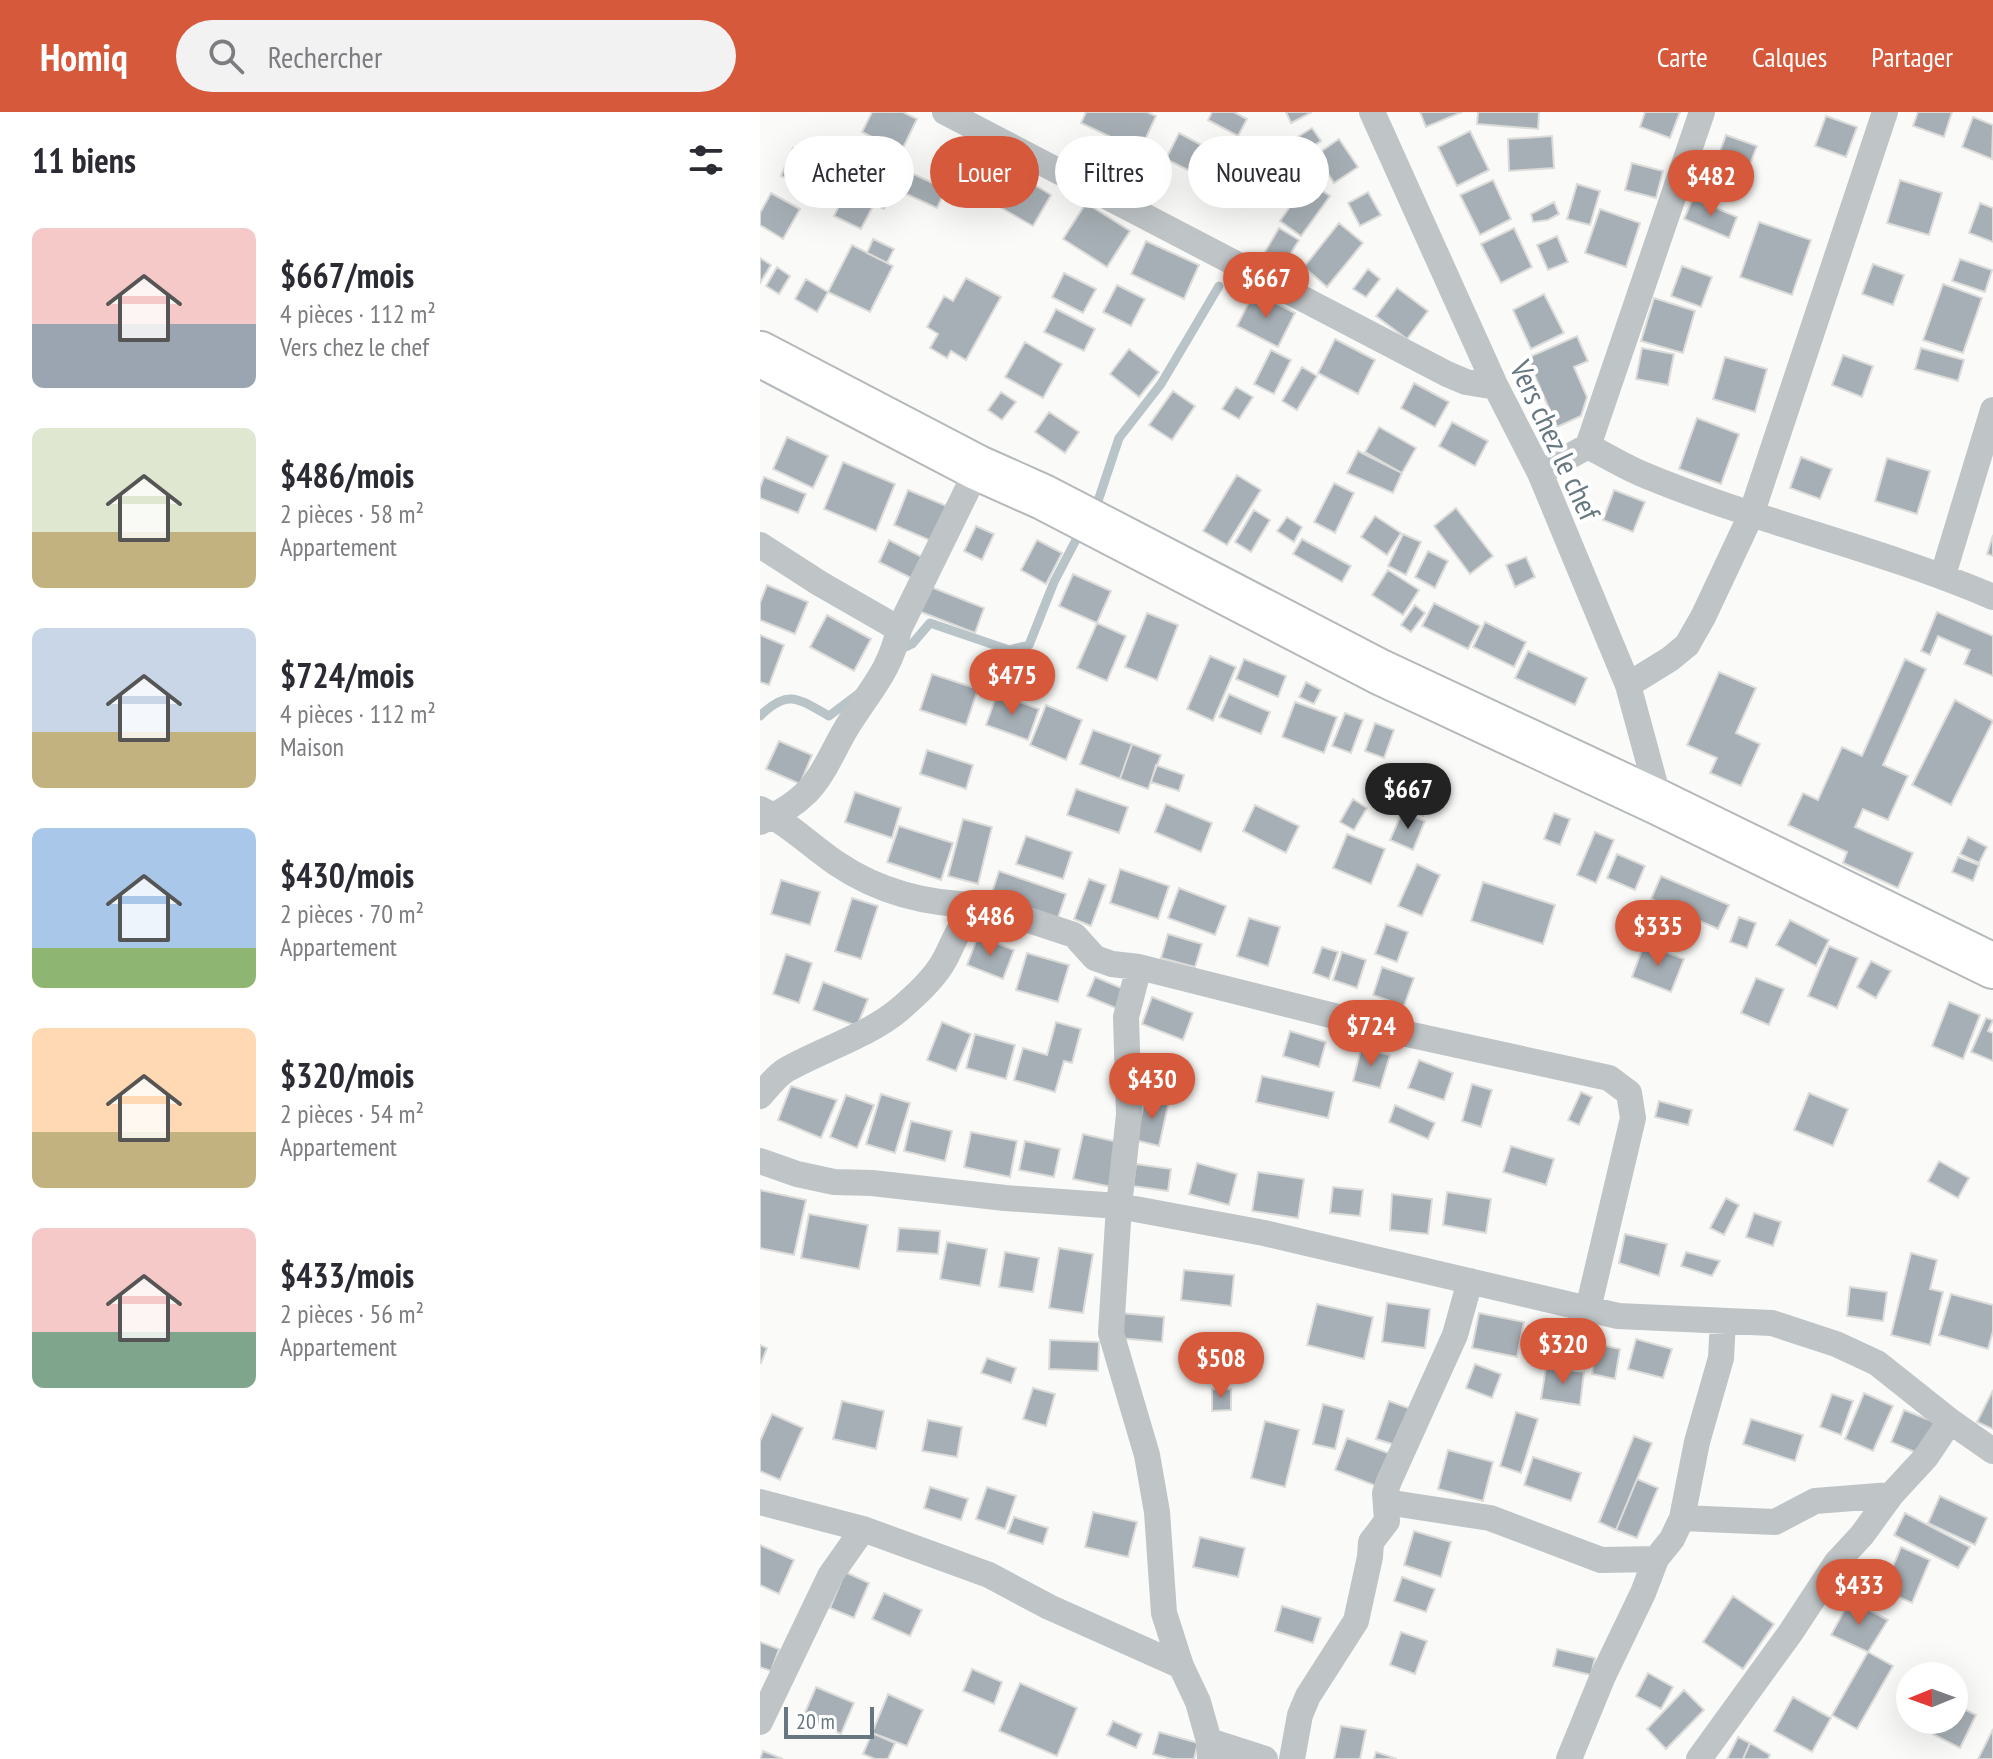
<!DOCTYPE html>
<html lang="fr">
<meta charset="utf-8">
<style>
:root{--surface:#fff;--page:#f2f2f3;--text:#2b2b33;--muted:#7c7c81;--accent:#d7593b}
body{margin:0;font-family:"PT Sans Narrow",sans-serif;background:var(--page);color:var(--text);height:100vh;display:flex;flex-direction:column;font-size:30px;white-space:nowrap}
*{box-sizing:border-box;margin:0}
p{font-size:26px;color:var(--muted)}
.icon{flex:none;width:44px;height:44px;fill:none;stroke:currentColor;stroke-width:2;stroke-linecap:round;stroke-linejoin:round}
.map{position:relative;flex:1;overflow:hidden}
.side{display:flex;flex-direction:column;background:var(--surface);width:760px}
.side>*{flex:none}
.banner{position:absolute;left:24px;top:24px;width:760px;height:72px;display:flex;gap:16px}
.needle{width:52px;rotate:269deg}
.tools{position:absolute;left:1136px;top:1550px;display:grid;gap:16px}
.tools a{display:grid;place-items:center;width:72px;height:72px;border-radius:50%;background:var(--surface);box-shadow:0 8px 32px #0002;font-size:40px}
.scale{position:absolute;left:24px;bottom:20px;width:90px;box-sizing:border-box;padding-left:8px;border:4px solid #667781;border-top:0;font-size:22px;line-height:28px;white-space:nowrap;color:#667781;-webkit-text-stroke:6px #fff;paint-order:stroke}
.price{position:absolute;translate:-50% -68px;padding:0 18px;border-radius:28px;background:var(--accent);color:#fff;font-size:26px;line-height:52px;filter:drop-shadow(0 2px 4px #0008)}
.price::after{content:'';position:absolute;left:50%;top:48px;width:24px;height:18px;margin-left:-12px;background:inherit;clip-path:polygon(0 0,100% 0,50% 100%)}
.price.current{background:#222;color:#fff}
ul{padding:0;list-style:none}
li{display:flex;align-items:center;gap:24px;height:200px;padding:0 32px}
li span{display:grid;place-items:center;flex:none;width:224px;height:160px;border-radius:12px;color:#555}
li>.icon{margin-inline-start:auto}
span .icon{width:96px;height:96px;fill:#fffc;stroke-width:1}
li b{font-size:34px}
h2{display:flex;justify-content:space-between;align-items:center;height:96px;padding:0 32px;font-size:34px}
.chip{padding:0 28px;border-radius:36px;background:var(--surface);box-shadow:0 8px 32px #0002;font-size:28px;line-height:72px}
.chip.current{background:var(--accent);color:#fff}
header{display:flex;align-items:center;gap:48px;box-sizing:border-box;height:112px;padding:0 40px;background:var(--accent);color:#fff}
header strong{font-size:38px}
nav{display:flex;gap:44px;margin-inline-start:auto;font-size:28px}
.search{width:560px;height:72px;background:var(--page);display:flex;align-items:center;gap:20px;box-sizing:border-box;padding:0 28px;border-radius:44px;color:var(--muted);font-size:30px}
main{display:flex;flex:1;min-height:0}
.map>svg:first-child{display:block}
</style>
<header>
<strong>Homiq</strong>
<div class="search"><svg class="icon" aria-label="search" viewBox="0 0 24 24"><circle cx="10" cy="10" r="6"/><path d="M15 15l6 6"/></svg>Rechercher</div>
<nav><a>Carte</a><a>Calques</a><a>Partager</a></nav>
</header>
<main>
<section class="side">
<h2>11 biens<svg class="icon" aria-label="filters" viewBox="0 0 24 24"><path d="M4 7h16M4 17h16"/><circle cx="9" cy="7" r="2"/><circle cx="15" cy="17" r="2"/></svg></h2>
<ul>
<li><span style="background:linear-gradient(#f6c9c9 60%,#9aa5b1 0)"><svg class="icon" aria-label="home" viewBox="0 0 24 24"><path d="M3 11l9-7 9 7M6 9v11h12V9"/></svg></span><div><b>$667/mois</b><p>4 pièces · 112 m²</p><p>Vers chez le chef</p></div></li>
<li><span style="background:linear-gradient(#dfe7d0 65%,#c2b280 0)"><svg class="icon" aria-label="home" viewBox="0 0 24 24"><path d="M3 11l9-7 9 7M6 9v11h12V9"/></svg></span><div><b>$486/mois</b><p>2 pièces · 58 m²</p><p>Appartement</p></div></li>
<li><span style="background:linear-gradient(#c9d6e8 65%,#c2b280 0)"><svg class="icon" aria-label="home" viewBox="0 0 24 24"><path d="M3 11l9-7 9 7M6 9v11h12V9"/></svg></span><div><b>$724/mois</b><p>4 pièces · 112 m²</p><p>Maison</p></div></li>
<li><span style="background:linear-gradient(#a9c7e8 75%,#8fb573 0)"><svg class="icon" aria-label="home" viewBox="0 0 24 24"><path d="M3 11l9-7 9 7M6 9v11h12V9"/></svg></span><div><b>$430/mois</b><p>2 pièces · 70 m²</p><p>Appartement</p></div></li>
<li><span style="background:linear-gradient(#ffd9b3 65%,#c2b280 0)"><svg class="icon" aria-label="home" viewBox="0 0 24 24"><path d="M3 11l9-7 9 7M6 9v11h12V9"/></svg></span><div><b>$320/mois</b><p>2 pièces · 54 m²</p><p>Appartement</p></div></li>
<li><span style="background:linear-gradient(#f6c9c9 65%,#7fa58c 0)"><svg class="icon" aria-label="home" viewBox="0 0 24 24"><path d="M3 11l9-7 9 7M6 9v11h12V9"/></svg></span><div><b>$433/mois</b><p>2 pièces · 56 m²</p><p>Appartement</p></div></li>
</ul>
</section>
<div class="map">
<svg width="1233" height="1647" viewBox="0 0 1233 1647">
<rect width="100%" height="100%" fill="#fafaf8"/>
<g fill="none" stroke-linecap="round" stroke-linejoin="round">
<path stroke="#b8c4c8" stroke-width="9" d="M338 389 359 326 401 272 459 174
M139 538 152 532 170 511 249 538 269 533 294 470 318 424
M0 604C28 576 39 587 69 604L98 582"/>
</g>
<path fill="#a6afb5" stroke="#dcdcda" stroke-width="2" d="M112 0H143L157 7 141 40 102 20Z
M326 0H387L396 4 380 39 321 11Z
M452 0H474L487 7 478 24 448 8Z
M526 0H552L531 11Z
M660 0H702L666 15Z
M718 0H779L778 17 717 12Z
M885 0H920L910 26 880 15Z
M1158 0H1192L1184 25 1153 14Z
M1066 4 1097 15 1086 45 1055 34Z
M1213 5 1233 13 1232 47 1202 35Z
M552 16 561 29 528 49 520 36Z
M710 19 729 58 697 74 678 35Z
M419 21 451 38 438 63 406 47Z
M966 23 997 34 985 65 955 53Z
M792 24 794 56 749 59 748 27Z
M579 27 598 55 574 71 556 43Z
M195 29 227 47 213 73 181 54Z
M33 36 70 53 58 81 21 64Z
M106 37 143 58 134 74 97 53Z
M481 46 500 57 484 87 464 77Z
M872 51 903 59 896 86 865 78Z
M250 58 291 83 273 114 231 90Z
M151 61 186 77 177 96 142 80Z
M94 63 132 81 124 97 114 92 101 117 74 104Z
M733 68 751 107 720 123 700 83Z
M1140 68 1182 81 1169 123 1127 111Z
M548 69 570 84 541 124 520 109Z
M817 72 840 79 830 113 807 107Z
M608 80 621 103 600 114 588 91Z
M11 81 40 97 23 127 0 113V101Z
M933 86 977 105 969 126 924 107Z
M794 90 799 102 788 108 773 110 771 102Z
M326 91 370 119 347 155 303 127Z
M1220 91 1233 96V130L1209 121Z
M840 97 880 111 866 155 825 141Z
M999 110 1051 128 1032 183 980 165Z
M579 111 603 131 567 175 544 155Z
M519 116 539 128 522 156 502 145Z
M754 116 772 155 741 171 721 132Z
M797 124 808 150 788 158 777 133Z
M113 127 134 137 127 151 107 141Z
M386 129 439 153 424 187 371 162Z
M92 133 133 154 110 200 68 180Z
M0 146 11 153 0 171Z
M1200 147 1232 158 1225 180 1192 169Z
M1113 152 1144 163 1133 193 1102 182Z
M922 154 952 165 941 195 911 184Z
M17 155 30 164 19 182 6 174Z
M608 157 620 167 606 185 593 177Z
M304 161 336 177 323 201 292 185Z
M206 166 241 185 206 248 191 239 187 246 170 236 178 222 167 215 184 184 193 189Z
M46 167 68 180 57 200 35 187Z
M1183 172 1222 186 1203 241 1163 228Z
M357 173 385 187 371 214 343 200Z
M637 176 668 199 647 227 616 204Z
M494 180 535 201 518 235 477 214Z
M784 182 804 221 771 237 753 198Z
M894 186 935 199 923 241 881 229Z
M296 197 335 217 324 239 284 220Z
M817 224 828 249 814 255 827 285 821 304 797 315 767 246Z
M575 227 615 248 598 282 558 261Z
M265 230 302 252 283 286 245 265Z
M882 236 914 242 908 273 876 267Z
M1161 236 1204 248 1198 269 1155 257Z
M369 237 399 260 379 285 350 262Z
M511 238 531 248 514 282 494 272Z
M1083 243 1113 254 1102 285 1072 273Z
M965 245 1007 257 995 300 953 287Z
M542 255 557 264 537 298 522 289Z
M654 271 689 290 675 315 641 296Z
M476 275 493 285 479 307 462 297Z
M413 279 435 294 412 328 389 313Z
M241 280 256 290 242 308 228 298Z
M289 300 319 320 305 341 275 320Z
M937 306 979 322 961 372 919 357Z
M692 310 728 329 715 354 679 334Z
M619 315 656 336 642 361 605 340Z
M27 325 68 344 53 376 13 357Z
M598 339 642 361 633 381 587 361Z
M1041 345 1072 357 1060 387 1030 376Z
M1127 346 1170 359 1157 402 1115 389Z
M83 350 135 372 116 419 64 397Z
M477 363 501 378 467 433 443 419Z
M4 365 46 382 38 401 0 386V376Z
M574 371 594 381 575 421 554 410Z
M148 378 189 395 174 430 134 413Z
M854 378 885 390 873 420 843 408Z
M696 396 733 444 710 462 674 414Z
M494 398 510 408 491 440 475 430Z
M615 404 641 421 627 443 601 425Z
M527 405 542 415 534 430 517 419Z
M216 414 234 422 222 448 204 439Z
M643 422 661 430 646 463 628 454Z
M1233 423V444L1227 442Z
M542 427 591 454 582 470 533 442Z
M129 428 166 447 155 468 119 450Z
M277 428 302 441 286 472 261 458Z
M668 439 688 449 675 476 655 465Z
M766 445 775 465 755 475 746 453Z
M628 458 659 478 643 503 612 483Z
M313 462 351 479 337 511 299 494Z
M7 473 48 490 35 522 0 508V491Z
M166 473 224 496 215 521 156 498Z
M674 491 720 514 708 537 662 514Z
M655 493 665 501 651 520 641 513Z
M1177 500 1233 524V564L1204 552 1210 538 1178 524 1170 543 1161 539Z
M387 501 418 513 397 568 365 555Z
M67 503 111 527 94 559 50 535Z
M725 510 766 530 754 555 713 535Z
M337 511 366 524 347 569 317 556Z
M0 523 24 533 9 573 0 570Z
M768 539 827 566 815 593 755 566Z
M450 544 476 555 453 609 427 597Z
M484 547 526 564 518 585 476 567Z
M1145 547 1166 557 1123 653 1148 664 1128 708 1103 697 1095 715 1153 741 1138 776 1083 751 1087 740 1028 713 1043 681 1058 688 1082 635 1102 644Z
M959 560 996 576 976 621 1000 632 981 674 950 661 957 646 927 633Z
M172 562 218 577 206 613 160 598Z
M546 570 561 578 554 592 539 585Z
M237 582 279 597 268 628 226 613Z
M469 582 510 600 501 622 459 605Z
M1195 588 1233 609 1191 693 1152 673Z
M535 590 577 605 564 641 522 625Z
M286 593 322 608 306 648 270 633Z
M585 601 603 608 591 641 572 634Z
M615 611 634 618 624 646 605 639Z
M333 618 372 632 360 667 320 652Z
M19 629 52 643 40 672 6 657Z
M372 632 401 643 388 677 360 667Z
M167 638 213 653 206 677 160 662Z
M396 653 424 663 419 679 391 670Z
M637 663 673 676 663 704 627 691Z
M316 677 368 695 359 721 307 703Z
M95 680 141 696 132 726 85 710Z
M593 687 607 696 594 718 580 710Z
M406 692 452 711 441 740 395 720Z
M495 693 539 714 526 741 483 719Z
M642 700 665 709 653 738 630 728Z
M794 701 810 707 800 733 784 727Z
M203 707 232 715 218 772 188 764Z
M139 714 193 731 181 768 127 750Z
M835 720 854 728 836 771 817 763Z
M587 722 625 737 611 772 573 756Z
M266 724 312 740 303 767 256 752Z
M1208 725 1227 735 1219 751 1200 742Z
M857 742 885 754 875 778 847 766Z
M1198 745 1219 753 1213 769 1192 760Z
M657 752 680 763 662 804 638 794Z
M360 757 409 774 398 807 350 791Z
M239 759 306 782 296 811 230 787Z
M901 764 969 793 958 817 891 787Z
M329 767 346 773 331 814 314 807Z
M21 768 60 780 50 813 11 802Z
M723 770 795 793 783 832 711 809Z
M419 776 466 794 455 823 408 806Z
M92 786 118 794 101 847 75 839Z
M979 805 996 811 987 836 970 830Z
M489 806 520 815 508 854 477 844Z
M1030 808 1069 828 1056 854 1016 833Z
M626 812 648 820 637 850 615 842Z
M408 822 442 832 435 855 401 846Z
M218 824 254 838 243 867 207 853Z
M884 832 924 847 911 880 872 865Z
M1069 834 1098 846 1077 896 1048 884Z
M562 835 578 840 569 867 553 861Z
M582 840 606 848 597 876 573 868Z
M267 841 309 853 298 890 256 878Z
M26 842 52 851 39 891 13 882Z
M1111 849 1131 859 1116 886 1097 875Z
M622 855 654 866 644 894 613 883Z
M335 865 366 878 358 897 327 884Z
M996 866 1024 877 1009 913 981 901Z
M63 870 108 887 97 914 53 898Z
M392 885 433 901 423 928 382 912Z
M1189 890 1220 903 1203 947 1172 934Z
M1226 906 1233 908 1228 919 1233 921V949L1211 940Z
M182 910 211 922 196 959 167 948Z
M296 910 321 917 312 951 304 949 295 980 254 968 263 936 287 943Z
M530 919 566 930 559 955 523 944Z
M215 922 255 933 246 967 206 956Z
M601 937 630 943 620 976 593 969Z
M659 948 693 961 684 988 648 976Z
M502 964 574 980 568 1006 496 990Z
M712 972 732 978 721 1015 702 1009Z
M31 974 77 988 61 1026 18 1008Z
M821 980 832 985 819 1013 808 1008Z
M1049 981 1088 997 1073 1034 1034 1018Z
M121 982 150 991 135 1041 106 1032Z
M86 983 114 993 97 1036 70 1025Z
M386 984 409 989 399 1034 375 1028Z
M899 989 932 998 928 1013 895 1005Z
M635 993 675 1011 668 1027 629 1010Z
M151 1009 192 1019 185 1049 144 1039Z
M211 1020 257 1029 250 1065 204 1055Z
M323 1022 362 1031 352 1075 313 1067Z
M265 1029 300 1037 294 1065 259 1058Z
M751 1034 794 1047 786 1073 743 1060Z
M1179 1049 1209 1066 1198 1086 1168 1069Z
M437 1051 477 1062 469 1093 429 1082Z
M376 1052 411 1057 408 1079 373 1074Z
M498 1060 544 1067 538 1106 492 1099Z
M573 1075 603 1078 600 1104 570 1101Z
M0 1078 46 1088 34 1143 0 1136Z
M687 1080 731 1087 726 1121 683 1113Z
M632 1082 672 1087 668 1122 630 1118Z
M966 1086 979 1093 964 1123 950 1116Z
M994 1101 1021 1110 1013 1134 986 1125Z
M49 1102 108 1113 99 1157 41 1146Z
M139 1116 180 1119 178 1142 137 1139Z
M865 1122 907 1132 899 1164 859 1151Z
M187 1130 227 1137 220 1174 180 1167Z
M299 1136 333 1142 323 1201 289 1196Z
M245 1140 279 1146 273 1180 239 1175Z
M926 1140 960 1149 952 1164 921 1154Z
M1151 1141 1177 1148 1170 1177 1183 1180 1170 1233 1131 1223Z
M424 1158 474 1163 471 1194 421 1188Z
M1090 1175 1127 1180 1123 1209 1087 1204Z
M1191 1182 1233 1193V1219L1228 1237 1179 1223Z
M627 1191 670 1197 665 1236 622 1230Z
M557 1192 613 1205 604 1247 547 1233Z
M361 1201 404 1205 402 1230 359 1226Z
M719 1201 764 1210 757 1245 712 1236Z
M791 1212 831 1222 824 1251 784 1242Z
M876 1227 912 1237 903 1266 868 1257Z
M290 1228 339 1230 338 1259 289 1257Z
M837 1232 860 1237 855 1267 832 1262Z
M0 1233 7 1236 1 1251H0Z
M227 1246 256 1256 251 1271 221 1261Z
M715 1252 741 1262 732 1286 706 1276Z
M786 1255 824 1260 820 1293 781 1287Z
M273 1276 295 1282 286 1314 263 1307Z
M452 1277H471V1298L452 1299Z
M1233 1278V1317L1217 1310Z
M1104 1281 1133 1294 1113 1339 1085 1327Z
M1072 1282 1093 1289 1081 1323 1060 1315Z
M82 1289 124 1299 116 1337 73 1327Z
M629 1289 654 1298 642 1335 616 1327Z
M563 1292 584 1298 575 1337 553 1332Z
M1144 1298 1177 1311 1164 1344 1131 1330Z
M756 1300 778 1307 761 1361 740 1354Z
M12 1302 43 1316 20 1368 0 1359V1329Z
M991 1307 1043 1323 1035 1349 983 1332Z
M168 1308 202 1315 197 1345 162 1339Z
M505 1309 539 1318 525 1375 491 1366Z
M874 1324 892 1331 856 1418 839 1410Z
M587 1326 631 1342 619 1375 575 1358Z
M688 1338 733 1350 723 1389 678 1377Z
M773 1345 821 1361 811 1389 764 1373Z
M877 1367 898 1376 877 1426 856 1418Z
M170 1375 208 1387 201 1408 164 1396Z
M227 1375 256 1384 245 1417 216 1407Z
M1180 1384 1227 1406 1215 1433 1168 1411Z
M333 1400 377 1410 368 1445 325 1435Z
M1145 1401 1210 1435 1198 1456 1134 1423Z
M254 1405 288 1416 283 1432 248 1421Z
M654 1419 691 1430 681 1465 644 1453Z
M440 1425 485 1436 478 1465 433 1455Z
M0 1433 34 1448 19 1482 0 1473Z
M1141 1435 1170 1448 1152 1491 1123 1478Z
M85 1460 109 1471 94 1506 70 1496Z
M642 1465 675 1477 666 1500 634 1489Z
M124 1481 162 1498 150 1524 112 1507Z
M973 1484 1014 1512 983 1557 943 1530Z
M1090 1488 1128 1508 1108 1540 1071 1523Z
M522 1494 561 1506 553 1531 515 1519Z
M641 1520 667 1529 655 1562 630 1553Z
M0 1530 19 1537 11 1559 0 1555Z
M797 1537 835 1546 831 1563 793 1554Z
M1108 1540 1133 1554 1097 1617 1072 1603Z
M212 1557 242 1570 234 1592 203 1579Z
M888 1561 913 1575 901 1597 876 1584Z
M260 1571 317 1596 297 1644 239 1619Z
M56 1575 94 1591 81 1622 43 1605Z
M924 1578 944 1598 906 1637 887 1617Z
M128 1582 163 1598 147 1634 112 1621Z
M1033 1585 1071 1606 1052 1640 1014 1619Z
M1194 1592 1216 1603 1200 1636 1157 1614 1160 1608H1194Z
M353 1609 382 1622 376 1636 347 1623Z
M581 1614 606 1618 600 1647H574Z
M1233 1617V1647H1218Z
M399 1620 438 1631 434 1647H412L393 1642Z
M112 1621 135 1631 128 1647H115L103 1642Z
M978 1625 990 1631 983 1647H967Z
M990 1631 1010 1643 1008 1647H983Z
M3 1639 23 1647H0Z
M616 1640 637 1647H614Z"/>
<g fill="none" stroke-linecap="round" stroke-linejoin="round">
<g stroke="#b5b9bc" stroke-width="48">
<path id="trunk" d="M0 242 218 356 283 385 620 560 900 691 1233 854"/>
</g>
<path stroke="#bfc4c7" stroke-width="26" d="M185 0 687 262 706 270 736 275
M612 0 736 275 780 361 868 573 900 691
M828 334 942 0
M780 361 828 334C845 343 863 354 882 362 996 410 1119 436 1233 485
M0 433 59 471 139 517
M1183 463 1233 298
M868 573 910 547 927 533 943 505 991 403 1125 0
M0 697C28 711 50 733 76 751 120 781 170 793 223 793
M0 710C17 703 34 693 47 680 64 663 74 636 87 615 109 579 130 560 139 517L218 356
M379 855 366 905 369 1003 359 1094 351 1221 387 1343 397 1400 404 1501 421 1554 438 1590 449 1629 450 1647
M0 984C8 975 16 964 26 958 63 937 108 924 140 897 156 883 175 866 185 847 196 826 201 806 223 793L314 823 335 846 352 852 379 855 638 920 849 966 869 981 873 1006 828 1197
M0 1049 37 1062 74 1070 112 1071 245 1086 359 1094 504 1121 858 1204 1012 1211 1076 1232 1117 1251 1190 1309 1233 1339
M0 1390 103 1417 70 1464 0 1610
M626 1390 730 1406 841 1448 896 1447
M922 1406 1015 1410 1055 1389 1131 1383
M103 1417 229 1463 289 1495 421 1554
M449 1629 505 1647
M532 1647 540 1603 548 1584 596 1509 610 1445 611 1430 627 1409 625 1381 629 1369 695 1223 710 1169
M809 1647 843 1564 883 1481 896 1447 912 1427 922 1406 937 1330 961 1246 963 1209
M939 1647 1031 1520 1077 1450 1102 1423 1131 1383 1166 1345 1190 1309"/>
<use href="#trunk" stroke="#fff" stroke-width="44"/>
</g>
<g text-anchor="middle" dominant-baseline="central" stroke-width="8" stroke-linejoin="round" paint-order="stroke">
<g font-size="30" fill="#667781" stroke="#fff">
<text transform="translate(796 328) rotate(65)">Vers chez le chef</text>
</g>
</g>
</svg>
<div class="tools">
<a><svg class="needle" viewBox="-14 -14 28 28"><path d="M0-13l5 13h-10z" fill="#e53935"/><path d="M0 13l5-13h-10z" fill="#7c7c81"/></svg></a>
</div>
<div class="scale">20 m</div>
<b class="price" style="left:951px;top:106px">$482</b>
<b class="price" style="left:506px;top:208px">$667</b>
<b class="price" style="left:252px;top:605px">$475</b>
<b class="price current" style="left:648px;top:719px">$667</b>
<b class="price" style="left:230px;top:846px">$486</b>
<b class="price" style="left:898px;top:856px">$335</b>
<b class="price" style="left:611px;top:956px">$724</b>
<b class="price" style="left:392px;top:1009px">$430</b>
<b class="price" style="left:803px;top:1274px">$320</b>
<b class="price" style="left:461px;top:1288px">$508</b>
<b class="price" style="left:1099px;top:1515px">$433</b>
<div class="banner">
<a class="chip">Acheter</a>
<a class="chip current">Louer</a>
<a class="chip">Filtres</a>
<a class="chip">Nouveau</a>
</div>
</div>
</main>
